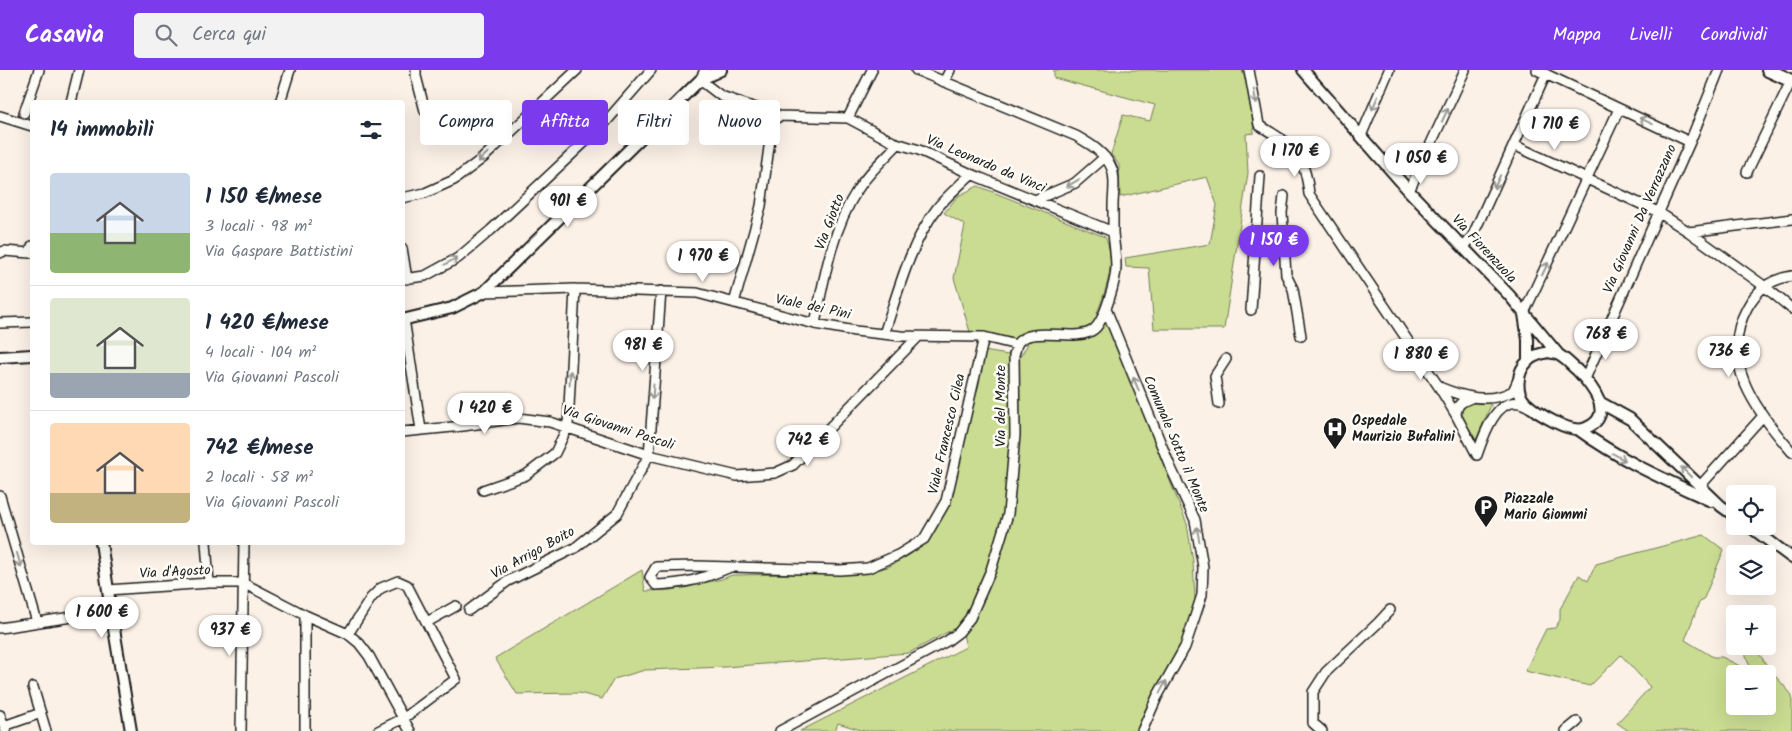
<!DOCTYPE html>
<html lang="it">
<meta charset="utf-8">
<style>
:root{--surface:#fff;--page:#f2f2f3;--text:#1f2937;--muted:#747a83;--line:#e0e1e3;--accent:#7c3aed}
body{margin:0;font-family:Kalam,sans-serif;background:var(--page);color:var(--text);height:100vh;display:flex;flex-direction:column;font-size:19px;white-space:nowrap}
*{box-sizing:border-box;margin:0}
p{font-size:16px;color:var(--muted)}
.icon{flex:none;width:28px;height:28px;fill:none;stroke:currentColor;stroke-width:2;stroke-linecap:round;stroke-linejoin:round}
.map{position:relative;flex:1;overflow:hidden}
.details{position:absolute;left:30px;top:30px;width:375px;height:445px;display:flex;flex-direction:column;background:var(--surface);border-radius:5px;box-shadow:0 5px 20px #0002}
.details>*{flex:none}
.banner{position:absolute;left:420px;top:30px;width:475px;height:45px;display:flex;gap:10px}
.buttons{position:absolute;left:1726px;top:415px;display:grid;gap:10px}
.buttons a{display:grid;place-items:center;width:50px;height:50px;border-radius:5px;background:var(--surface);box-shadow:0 5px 20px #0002;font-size:25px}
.price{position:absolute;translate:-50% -42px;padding:0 11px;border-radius:18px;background:#fff;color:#222;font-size:16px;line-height:32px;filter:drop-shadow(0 1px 2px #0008)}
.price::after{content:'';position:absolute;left:50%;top:30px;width:15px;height:11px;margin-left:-8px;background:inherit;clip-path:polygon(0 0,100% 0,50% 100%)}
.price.selected{background:var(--accent);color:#fff}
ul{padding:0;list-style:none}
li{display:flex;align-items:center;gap:15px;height:125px;padding:0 20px}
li+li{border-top:1px solid var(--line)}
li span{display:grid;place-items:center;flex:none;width:140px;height:100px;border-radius:5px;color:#555}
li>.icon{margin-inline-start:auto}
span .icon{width:60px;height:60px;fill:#fffc;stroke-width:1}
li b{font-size:21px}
h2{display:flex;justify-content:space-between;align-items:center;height:60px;padding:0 20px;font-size:21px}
.chip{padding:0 18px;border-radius:5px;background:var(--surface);box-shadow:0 5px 20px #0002;font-size:18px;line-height:45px}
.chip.selected{background:var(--accent);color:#fff}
header{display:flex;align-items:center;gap:30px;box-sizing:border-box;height:70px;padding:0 25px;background:var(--accent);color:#fff}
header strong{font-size:24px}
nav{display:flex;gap:28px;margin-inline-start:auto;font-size:18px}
.search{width:350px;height:45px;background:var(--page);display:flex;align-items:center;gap:12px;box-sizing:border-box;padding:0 18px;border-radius:5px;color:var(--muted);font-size:19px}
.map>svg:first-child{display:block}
</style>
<header>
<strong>Casavia</strong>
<div class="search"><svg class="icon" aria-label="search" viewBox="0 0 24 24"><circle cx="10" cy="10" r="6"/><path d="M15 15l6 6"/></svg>Cerca qui</div>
<nav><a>Mappa</a><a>Livelli</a><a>Condividi</a></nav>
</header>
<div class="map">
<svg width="1792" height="661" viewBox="0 0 1792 661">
<rect width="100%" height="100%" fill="#fbf1e7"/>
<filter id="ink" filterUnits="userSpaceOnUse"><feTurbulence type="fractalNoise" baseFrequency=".02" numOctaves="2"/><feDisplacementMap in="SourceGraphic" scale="10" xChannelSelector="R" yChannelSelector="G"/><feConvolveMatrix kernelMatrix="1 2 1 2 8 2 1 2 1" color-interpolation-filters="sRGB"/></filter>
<g filter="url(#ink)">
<path fill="#c9dc91" stroke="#727c56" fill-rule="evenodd" d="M1054 0H1242L1250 25 1254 63 1246 64 1248 103 1224 259H1154L1149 198 1126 197 1125 188 1210 174 1217 135 1207 107 1120 127 1119 95 1111 84 1123 45 1150 51 1155 35 1054 8Z
M978 116 1105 167C1107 171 1109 177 1110 182 1113 200 1104 226 1097 243L1106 249 1187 454 1193 491 1195 529 1184 568 1144 642 1138 661H864L838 653 835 661H800L966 577 963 564 953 559 909 583 725 597 645 600 614 609 602 629 579 623 517 624 495 588 642 500 645 521 671 520 722 509 732 505 865 503 888 497 911 484 930 468 949 431 984 281 1020 287 1028 274 984 263 970 262 954 208 965 155 944 143 958 126Z
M1466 333H1488L1491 335 1476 370 1464 350 1460 338Z
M1704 465 1724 480 1704 528 1699 533 1685 570 1713 587H1722L1752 602 1744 580 1748 576H1754L1770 600 1792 625V661H1629L1617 653 1650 617 1621 585 1590 616 1525 601 1546 559 1555 558 1560 550V539L1579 505 1588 511 1596 494ZM1735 604H1768V636H1735Z"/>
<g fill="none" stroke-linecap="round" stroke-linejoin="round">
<g stroke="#1c1c1c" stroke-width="12">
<path id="minor" d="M416 0V6L425 41
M705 0 700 10 721 26 779 46
M1249 0 1259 55C1292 75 1305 83 1309 124L1439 317 1456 345 1477 385
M1537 0 1690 72
M944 12 950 0
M281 29 290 0
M71 32 79 0
M24 43 39 0
M0 46 32 56
M848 48 872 0
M1361 66 1389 0
M1514 75 1658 142 1689 162 1764 216 1792 239
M1747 102 1791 11
M1409 121 1465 0
M1284 126 1282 143 1286 205 1293 219 1301 266
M402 128 425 123 454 110 483 88 577 0
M1035 130 1075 113 1105 87
M1689 162 1792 149
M1464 177 1472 167 1546 4
M402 178 407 209
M0 183 4 181 30 183 32 176
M1792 206C1771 209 1757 219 1747 238 1718 291 1757 342 1792 382
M402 209 425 206 458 188 491 160 604 54 651 0
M484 222 575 219 697 223 815 254 855 261 901 266 984 267 1017 275
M734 233 761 136 772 55 774 50 779 46 848 48 893 72 919 80 971 104 1113 162
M1106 239 1170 396 1195 450 1203 497 1202 525 1185 577 1157 627 1142 661
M1251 240 1260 106
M1524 243 1619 39
M404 249 421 360
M0 253 32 252
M815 254C824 208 832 159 858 119 869 102 885 88 898 74
M884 264C898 222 910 173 938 137 948 125 960 115 971 104
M1585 309 1690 72 1719 0
M1439 317C1463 327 1489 334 1513 321L1518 310
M1219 334 1215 306 1226 289
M1456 345C1457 334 1461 332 1471 328
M402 362 463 356 518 348 550 352 649 385 737 406 775 403 793 395 918 267
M1477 385C1483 368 1495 328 1519 333 1523 334 1527 336 1531 338
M1700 416 1763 346
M483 420 526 405 555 383 568 356 575 219
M0 426 37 552
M206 472 209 513
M728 498C702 509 685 514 656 515L650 507 656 497 695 496 840 500 868 498 898 485 924 469 946 431 984 267
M108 520 209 513H243L305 545 348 564 359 573 369 586 410 661
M469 540 508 511 575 478 617 444 649 385 661 221
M427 552 456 536
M0 558 111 541
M348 564 371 528 381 518 398 511 407 515 456 609 404 648 378 661
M33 617 46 661
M0 645 6 661
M4 656 41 643
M241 661 244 472
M305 661V545
M780 661 947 571 959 562 970 548 991 500 1008 444 1015 365 1014 285C1015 282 1016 277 1017 274 1029 254 1076 273 1093 260 1104 253 1116 210 1116 197 1116 186 1114 174 1113 163 1113 154 1113 145 1113 136 1113 124 1116 111 1112 99 1106 83 1090 74 1076 66L916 0
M1322 661 1313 653V622L1326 602 1378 553 1390 540
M1566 661 1577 652"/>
</g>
<g stroke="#1c1c1c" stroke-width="14">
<path id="tertiary" d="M1303 0 1409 121 1509 225 1558 284
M1524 244 1528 270V291
M402 250 452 238 484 222 700 10 721 0
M1548 282C1552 283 1556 283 1559 285 1566 289 1571 295 1577 300 1591 315 1617 345 1586 358 1572 365 1536 343 1525 332 1515 322 1517 301 1528 291 1533 285 1541 284 1548 282Z
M0 287 32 285
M1601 333 1630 349 1721 436 1735 446
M1579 360C1620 390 1666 410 1711 431
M1749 456 1792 488
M101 472 111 541 131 661"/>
</g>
<g stroke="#1c1c1c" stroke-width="16">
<path id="secondary" d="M1768 0 1792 11"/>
</g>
<use href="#minor" stroke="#fdfcf7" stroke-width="9"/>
<use href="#tertiary" stroke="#fdfcf7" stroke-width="10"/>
<use href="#secondary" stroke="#fdfcf7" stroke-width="12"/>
</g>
<defs><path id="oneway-shaft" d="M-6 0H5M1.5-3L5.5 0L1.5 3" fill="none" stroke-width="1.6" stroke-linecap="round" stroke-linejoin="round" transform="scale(1.25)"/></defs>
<g stroke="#989794">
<use href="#oneway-shaft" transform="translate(1255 27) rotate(81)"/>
<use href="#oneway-shaft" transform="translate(1375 33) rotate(113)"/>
<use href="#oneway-shaft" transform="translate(1445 45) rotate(-65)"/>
<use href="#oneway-shaft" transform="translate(1646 51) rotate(-155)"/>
<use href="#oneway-shaft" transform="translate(483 87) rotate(139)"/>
<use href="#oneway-shaft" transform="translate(1497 112) rotate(115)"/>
<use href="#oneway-shaft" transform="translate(1073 113) rotate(149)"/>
<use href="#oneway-shaft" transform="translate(451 191) rotate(-30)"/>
<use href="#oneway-shaft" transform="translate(1545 199) rotate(-65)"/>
<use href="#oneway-shaft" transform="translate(570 308) rotate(-87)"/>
<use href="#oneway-shaft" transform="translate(1136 314) rotate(-113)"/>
<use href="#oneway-shaft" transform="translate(653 322) rotate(94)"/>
<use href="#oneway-shaft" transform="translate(1619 387) rotate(30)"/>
<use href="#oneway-shaft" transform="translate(1686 402) rotate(-135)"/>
<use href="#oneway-shaft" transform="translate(1198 464) rotate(-101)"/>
<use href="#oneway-shaft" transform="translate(19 490) rotate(74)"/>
<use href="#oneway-shaft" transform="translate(1163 617) rotate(-61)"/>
</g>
</g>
<defs>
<g id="hospital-pin" transform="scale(1.25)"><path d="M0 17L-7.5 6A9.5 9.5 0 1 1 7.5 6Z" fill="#1c1c1c" stroke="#fdfcf7"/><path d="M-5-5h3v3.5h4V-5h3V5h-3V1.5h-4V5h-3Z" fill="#fff"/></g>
<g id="parking-pin" transform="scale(1.25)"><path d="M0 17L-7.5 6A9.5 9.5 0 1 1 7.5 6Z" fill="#1c1c1c" stroke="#fdfcf7"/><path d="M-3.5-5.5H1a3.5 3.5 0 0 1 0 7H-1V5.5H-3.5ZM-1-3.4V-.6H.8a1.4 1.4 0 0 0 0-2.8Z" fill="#fff"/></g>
</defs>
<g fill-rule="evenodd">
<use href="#hospital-pin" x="1335" y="359"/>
<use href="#parking-pin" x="1486" y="437"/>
</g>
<g text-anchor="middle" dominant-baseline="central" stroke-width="5" stroke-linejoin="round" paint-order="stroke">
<g font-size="14" fill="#1c1c1c" stroke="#fdfcf7">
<text transform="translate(986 94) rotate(23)">Via Leonardo da Vinci</text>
<text transform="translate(1640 149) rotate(-66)">Via Giovanni Da Verrazzano</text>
<text transform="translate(830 152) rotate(-69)">Via Giotto</text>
<text transform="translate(1484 179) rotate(47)">Via Fiorenzuola</text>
<text transform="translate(813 237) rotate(12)">Viale dei Pini</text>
<text transform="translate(1001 336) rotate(-90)">Via del Monte</text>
<text transform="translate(618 358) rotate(18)">Via Giovanni Pascoli</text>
<text transform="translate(947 364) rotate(-77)">Viale Francesco Cilea</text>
<text transform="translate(1176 374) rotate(67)">Comunale Sotto il Monte</text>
<text transform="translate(533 483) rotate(-29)">Via Arrigo Boito</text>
<text transform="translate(175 502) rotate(-3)">Via d'Agosto</text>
</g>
<g font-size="14" font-weight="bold" fill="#1c1c1c" stroke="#fdfcf7" text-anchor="start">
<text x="1352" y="351">Ospedale<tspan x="1352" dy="16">Maurizio Bufalini</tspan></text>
<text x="1504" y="429">Piazzale<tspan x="1504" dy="16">Mario Giommi</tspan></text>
</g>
</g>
</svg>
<div class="buttons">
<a><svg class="icon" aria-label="locate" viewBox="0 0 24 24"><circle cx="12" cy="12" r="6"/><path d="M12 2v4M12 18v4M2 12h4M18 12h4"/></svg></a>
<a><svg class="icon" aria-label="layers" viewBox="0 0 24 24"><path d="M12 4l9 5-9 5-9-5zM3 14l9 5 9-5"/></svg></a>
<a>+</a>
<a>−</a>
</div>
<b class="price" style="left:1555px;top:81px">1 710 €</b>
<b class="price" style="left:1295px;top:108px">1 170 €</b>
<b class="price" style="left:1421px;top:115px">1 050 €</b>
<b class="price" style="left:568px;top:158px">901 €</b>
<b class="price selected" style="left:1274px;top:197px">1 150 €</b>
<b class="price" style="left:703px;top:213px">1 970 €</b>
<b class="price" style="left:1606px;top:291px">768 €</b>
<b class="price" style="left:643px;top:302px">981 €</b>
<b class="price" style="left:1729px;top:308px">736 €</b>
<b class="price" style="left:1421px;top:311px">1 880 €</b>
<b class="price" style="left:485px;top:365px">1 420 €</b>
<b class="price" style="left:808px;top:397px">742 €</b>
<b class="price" style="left:102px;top:569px">1 600 €</b>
<b class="price" style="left:230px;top:587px">937 €</b>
<div class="banner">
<a class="chip">Compra</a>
<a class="chip selected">Affitta</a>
<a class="chip">Filtri</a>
<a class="chip">Nuovo</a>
</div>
<section class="details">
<h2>14 immobili<svg class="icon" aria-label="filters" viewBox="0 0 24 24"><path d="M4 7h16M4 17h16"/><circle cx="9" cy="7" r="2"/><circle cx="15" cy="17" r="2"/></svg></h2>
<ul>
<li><span style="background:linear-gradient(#c9d6e8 60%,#8fb573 0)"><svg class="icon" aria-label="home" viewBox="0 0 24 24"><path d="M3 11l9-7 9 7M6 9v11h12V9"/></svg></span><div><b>1 150 €/mese</b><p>3 locali · 98 m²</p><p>Via Gaspare Battistini</p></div></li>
<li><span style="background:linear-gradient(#dfe7d0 75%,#9aa5b1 0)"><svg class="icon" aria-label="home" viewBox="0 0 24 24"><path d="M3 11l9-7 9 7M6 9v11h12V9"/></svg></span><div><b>1 420 €/mese</b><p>4 locali · 104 m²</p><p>Via Giovanni Pascoli</p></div></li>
<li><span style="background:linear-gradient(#ffd9b3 70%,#c2b280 0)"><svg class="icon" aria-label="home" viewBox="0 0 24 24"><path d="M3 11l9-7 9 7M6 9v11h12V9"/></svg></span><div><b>742 €/mese</b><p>2 locali · 58 m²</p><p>Via Giovanni Pascoli</p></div></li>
</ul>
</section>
</div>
